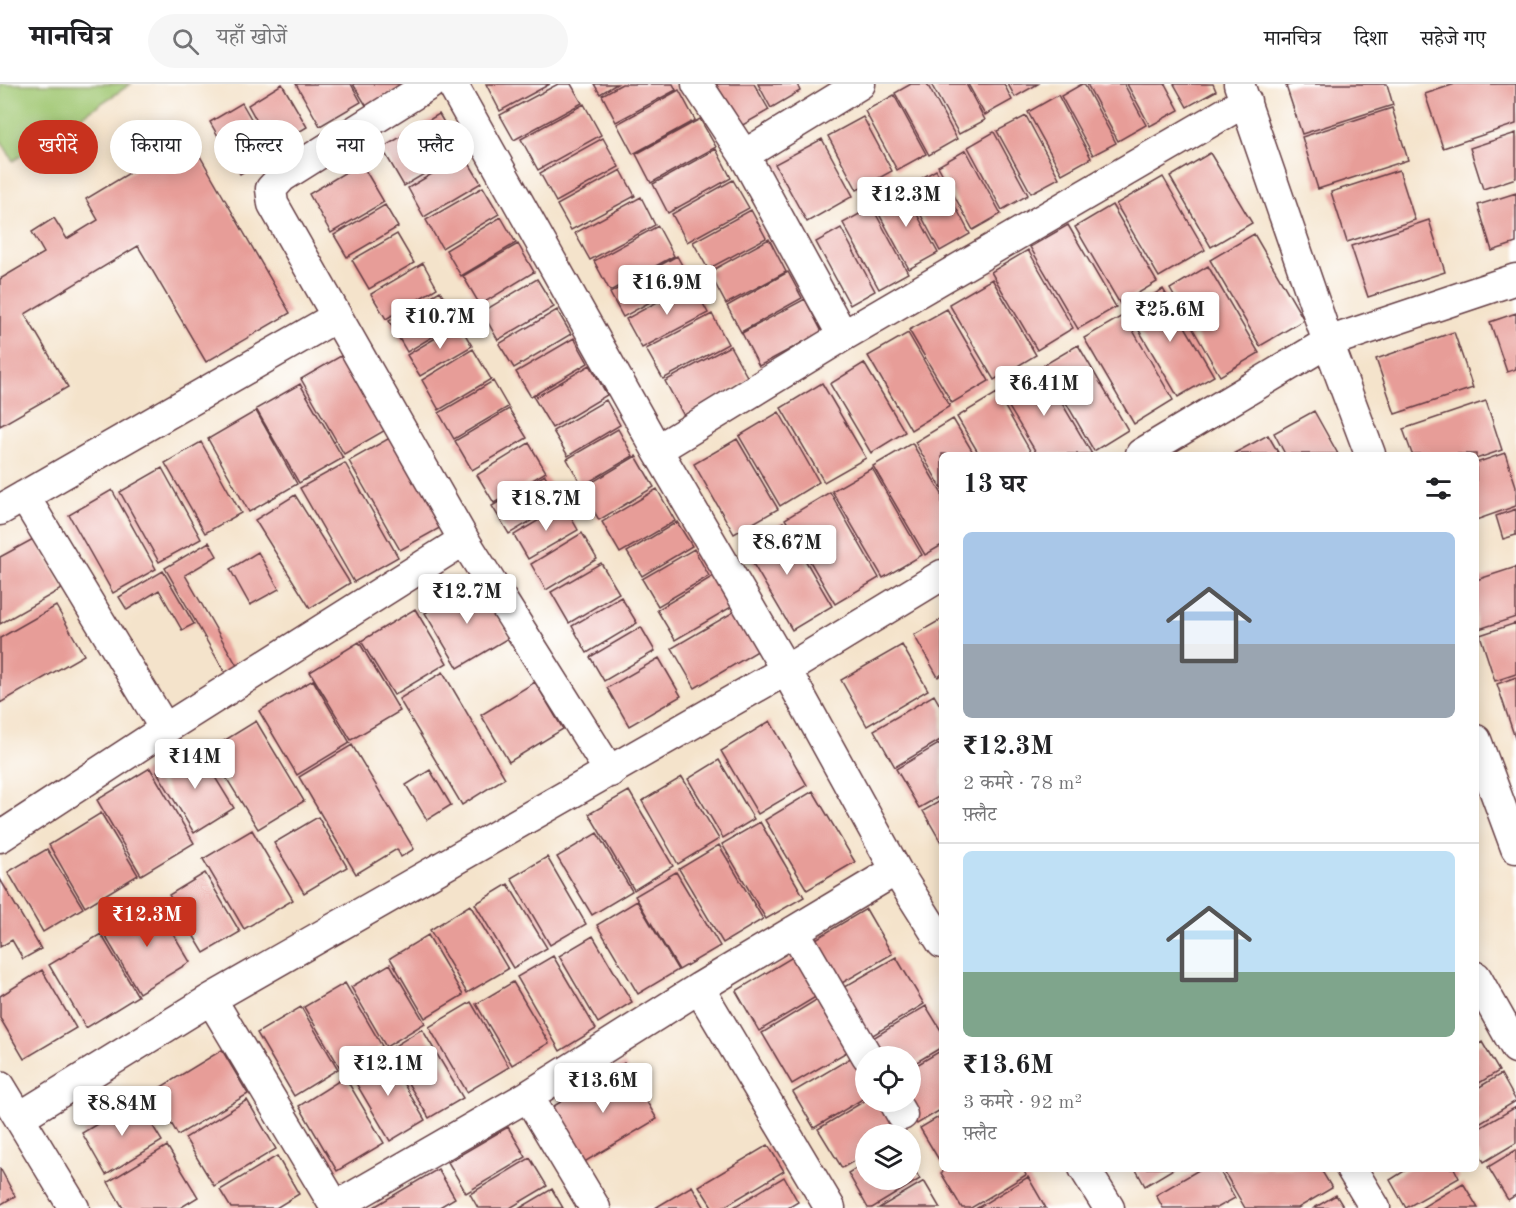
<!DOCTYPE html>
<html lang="hi">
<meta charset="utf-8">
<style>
:root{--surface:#fff;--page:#f6f6f6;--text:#202124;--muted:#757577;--line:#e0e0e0;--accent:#c8321e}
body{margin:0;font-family:"Old Standard TT","Noto Serif Devanagari",serif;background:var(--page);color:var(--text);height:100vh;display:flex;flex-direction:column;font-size:22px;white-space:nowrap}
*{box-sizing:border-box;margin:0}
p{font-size:20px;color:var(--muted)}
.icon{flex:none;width:33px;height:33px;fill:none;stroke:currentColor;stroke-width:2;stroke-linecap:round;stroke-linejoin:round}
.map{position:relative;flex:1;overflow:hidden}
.details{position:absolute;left:939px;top:368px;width:540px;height:720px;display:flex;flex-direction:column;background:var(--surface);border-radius:9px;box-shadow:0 3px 15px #0003}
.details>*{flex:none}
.hud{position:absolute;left:18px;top:36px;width:570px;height:54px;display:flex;gap:12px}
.buttons{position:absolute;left:855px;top:962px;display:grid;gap:12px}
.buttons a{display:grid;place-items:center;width:66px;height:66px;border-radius:50%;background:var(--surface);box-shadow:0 3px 15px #0003;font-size:30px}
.price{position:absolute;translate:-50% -51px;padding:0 14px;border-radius:6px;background:#fff;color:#222;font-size:20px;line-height:39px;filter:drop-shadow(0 2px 3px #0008)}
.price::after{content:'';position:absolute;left:50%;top:36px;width:18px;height:14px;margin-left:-9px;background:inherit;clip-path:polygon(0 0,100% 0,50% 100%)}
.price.current{background:var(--accent);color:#fff}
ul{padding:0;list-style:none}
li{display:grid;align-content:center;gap:12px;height:318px;padding:0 24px}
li+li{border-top:2px solid var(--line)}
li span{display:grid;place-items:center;height:186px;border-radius:9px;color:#555}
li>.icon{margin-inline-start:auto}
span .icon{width:108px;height:108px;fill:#fffc;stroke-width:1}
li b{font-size:26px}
h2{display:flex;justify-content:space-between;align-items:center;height:72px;padding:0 24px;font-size:26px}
.chip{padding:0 21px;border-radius:27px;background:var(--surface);box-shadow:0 3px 15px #0003;font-size:21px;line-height:54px}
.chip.current{background:var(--accent);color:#fff}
header{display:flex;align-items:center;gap:36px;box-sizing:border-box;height:84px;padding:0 30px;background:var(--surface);border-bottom:2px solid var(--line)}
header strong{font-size:28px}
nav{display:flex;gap:33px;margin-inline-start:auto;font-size:21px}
.search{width:420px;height:54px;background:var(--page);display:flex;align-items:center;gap:15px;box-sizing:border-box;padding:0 21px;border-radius:33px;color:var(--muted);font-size:22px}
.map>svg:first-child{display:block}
</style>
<header>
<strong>मानचित्र</strong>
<div class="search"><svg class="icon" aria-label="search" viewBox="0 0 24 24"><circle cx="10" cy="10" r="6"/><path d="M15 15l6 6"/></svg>यहाँ खोजें</div>
<nav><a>मानचित्र</a><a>दिशा</a><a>सहेजे गए</a></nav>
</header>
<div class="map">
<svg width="1516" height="1124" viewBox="0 0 1516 1124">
<rect width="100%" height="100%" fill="#fff"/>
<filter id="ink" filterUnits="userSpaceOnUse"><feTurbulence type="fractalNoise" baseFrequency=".0167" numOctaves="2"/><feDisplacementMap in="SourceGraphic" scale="12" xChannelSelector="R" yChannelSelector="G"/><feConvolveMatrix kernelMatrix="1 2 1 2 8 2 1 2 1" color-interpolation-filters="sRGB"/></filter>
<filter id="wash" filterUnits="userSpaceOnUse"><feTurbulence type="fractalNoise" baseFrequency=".008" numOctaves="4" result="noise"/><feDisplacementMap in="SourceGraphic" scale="24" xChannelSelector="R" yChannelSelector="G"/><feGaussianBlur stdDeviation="1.35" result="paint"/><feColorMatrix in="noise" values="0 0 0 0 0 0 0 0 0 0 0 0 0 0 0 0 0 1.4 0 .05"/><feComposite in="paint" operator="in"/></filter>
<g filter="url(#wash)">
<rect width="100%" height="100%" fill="#f4e3cb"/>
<path fill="#a0c772" stroke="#75734e" stroke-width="1.5" d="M0 0H131L13 77 0 55Z"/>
<g id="blocks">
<path fill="#e79d98" d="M282 0 307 43 272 64 248 21Z
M296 0H351L361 18 320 42Z
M353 0H407L367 23Z
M486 0H550L500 27Z
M558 0H571L582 19 514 56 500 31Z
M594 0H617L600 10Z
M622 0H673L676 6 616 38 602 11Z
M716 0H754L769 26 741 42Z
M758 0H797L800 7 771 24Z
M911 0H927L957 55 929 71 895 9Z
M931 0H966L985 36 959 50Z
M968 0H1004L1012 16 985 31Z
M1008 0H1038L1015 13Z
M1082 0H1084L1116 59 1093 71 1061 12Z
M1087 0H1124L1146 41 1118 57Z
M1127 0H1165L1179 26 1150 42Z
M1174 0H1213L1216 7 1187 23Z
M1293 0H1387L1393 21 1302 50 1286 2Z
M1455 0H1516V40L1443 64 1425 10Z
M679 6 695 36 633 70 617 40Z
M894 11 926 70 897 86 865 27Z
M1058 11 1091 74 1062 90 1028 28Z
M242 19 272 71 240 90 210 38Z
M584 20 601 51 538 86 521 55Z
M1392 24 1408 76 1318 105 1302 53Z
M439 30 461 68 404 102 382 64Z
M1026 32 1059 94 1031 109 997 47Z
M863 33 892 87 857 106 828 52Z
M700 35 716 63 651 99 636 70Z
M994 48 1028 111 1002 126 968 63Z
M1516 49V94L1483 105 1470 64Z
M189 53 290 229 206 278 138 162 25 230 68 303 0 342V195L44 169 32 148 54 134 67 155 98 136 86 115Z
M603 54 619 83 556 118 540 89Z
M822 55 853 112 807 138 775 80Z
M716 65 731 94 668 129 653 100Z
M966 66 1001 130 973 146 938 82Z
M1210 69 1252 139 1211 163 1170 93Z
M464 71 481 99 424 133 408 104Z
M361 79 384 118 331 149 309 110Z
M621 86 635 112 571 146 557 121Z
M936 86 970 150 940 167 906 103Z
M1399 86 1415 136 1347 158 1331 108Z
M1163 93 1205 166 1159 193 1116 120Z
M733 96 749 124 687 158 672 130Z
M483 103 499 130 442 164 426 136Z
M902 103 938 169 909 185 873 119Z
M1516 109V159L1492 167 1478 121Z
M641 113 655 141 590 176 575 149Z
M385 121 398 143 347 173 334 151Z
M1112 121 1157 198 1120 220 1075 143Z
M872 123 908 189 879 205 843 139Z
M751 126 766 154 708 185 693 158Z
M501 133 516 159 461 192 446 166Z
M1429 136 1445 188 1368 213 1351 162Z
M1068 141 1116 223 1078 245 1030 163Z
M658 142 674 172 610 207 594 177Z
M841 144 875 207 850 221 816 158Z
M397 150 414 179 369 205 352 176Z
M1254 150 1304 236 1260 262 1210 176Z
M769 155 786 188 726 220 709 188Z
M518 160 534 188 480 221 463 192Z
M1028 166 1073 244 1037 266 991 188Z
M677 172 690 196 623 233 610 209Z
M423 179 437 204 386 235 371 210Z
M1208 182 1259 269 1220 292 1170 205Z
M788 188 802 214 741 248 727 222Z
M537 195 554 223 498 256 482 228Z
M992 195 1036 271 994 296 949 220Z
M692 199 708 229 642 264 626 235Z
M1163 205 1214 292 1178 313 1127 226Z
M440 207 459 237 407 268 389 237Z
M805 215 822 248 759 282 742 249Z
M947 225 989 297 952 319 909 246Z
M557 226 571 250 514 284 499 260Z
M1516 229V285L1507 288 1490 238Z
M712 230 728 260 663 295 646 265Z
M1124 231 1173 316 1134 340 1084 254Z
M459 240 472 262 420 292 407 271Z
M1454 248 1473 304 1395 330 1376 275Z
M908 249 950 322 911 346 868 272Z
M574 254 588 279 531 313 516 288Z
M1078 261 1128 346 1094 367 1044 281Z
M730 262 749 296 684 332 665 297Z
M473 265 491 295 439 326 422 296Z
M346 269 389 344 344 370 301 295Z
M864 279 905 348 871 369 830 300Z
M590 281 607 311 552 344 534 314Z
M1041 284 1092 370H1037L1000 308Z
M493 297 508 323 454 355 439 329Z
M822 299 866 374 824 398 781 324Z
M300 300 343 374 299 399 256 325Z
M997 309 1032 370H979L957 333Z
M606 316 620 341 568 372 553 347Z
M1486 317 1502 366 1476 375V370H1412L1403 345Z
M509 325 527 354 472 386 455 357Z
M256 327 297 400 249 428 208 355Z
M1314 327 1338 370H1285L1274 349Z
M779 328 819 398 780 422 739 352Z
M953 335 974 370H942V405L915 358Z
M618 345 633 372 582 402 567 375Z
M395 351 445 441 400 466 349 377Z
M1268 351 1279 370H1233Z
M737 355 778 425 734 450 694 380Z
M201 358 241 429 205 449 165 379Z
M529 359 546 388 494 419 477 391Z
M912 359 942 410V461L925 471 873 382Z
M1505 369 1516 402V422L1476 436V379Z
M636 372 654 403 599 436 581 405Z
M345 379 398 473 354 498 300 404Z
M162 384 201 455 159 478 120 408Z
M872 384 922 471 883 494 832 407Z
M545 391 561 419 509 450 492 422Z
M657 405 675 437 620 469 602 438Z
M112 406 156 485 113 509 69 431Z
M830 408 879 494 835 520 785 435Z
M295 411 350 499 310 524 255 436Z
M564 421 578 446 528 475 514 451Z
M1516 425V451L1503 455 1496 432Z
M677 438 692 462 642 492 627 468Z
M783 438 832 522 792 546 742 461Z
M582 449 597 475 546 506 531 480Z
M35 454 63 504 0 540V473Z
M209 458 217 472 185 491 240 587 228 594 165 484Z
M694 465 709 492 658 522 642 495Z
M258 468 279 505 250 521 230 485Z
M601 479 619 509 569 539 551 508Z
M1516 483V533L1476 546V496Z
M163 487 194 540 182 546 159 506 127 526 119 513Z
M715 491 733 522 675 556 657 526Z
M477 498 510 553 458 584 425 529Z
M621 513 637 539 587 569 572 542Z
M56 522 84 571 0 619V554Z
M415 525 447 579 394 611 361 557Z
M737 526 761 565 695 604 672 564Z
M942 535V590L938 593 914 551Z
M1516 539V590L1495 597 1480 551Z
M641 543 655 567 604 597 590 573Z
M359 558 400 627 351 656 310 588Z
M902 561 928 606 867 642 841 596Z
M659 574 681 612 629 642 607 604Z
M443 588 505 694 462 721 399 615Z
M1516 593V657L1497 600Z
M313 596 350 659 297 691 259 627Z
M535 598 563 645 509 678 481 631Z
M934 611 942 625V655L895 683 874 646Z
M256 637 304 717 258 745 209 666Z
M770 637 807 701 758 730 721 667Z
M942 658V711L919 724 896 685Z
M352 661 414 765 401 773 397 765 356 790 299 693Z
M197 664 234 724 194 749 157 688Z
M719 676 754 735 723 754 688 695Z
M150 684 194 759 141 791 97 716Z
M430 686 451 721 427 736 406 701Z
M682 693 719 755 678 780 642 717Z
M629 707 673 782 634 806 589 730Z
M813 707 855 778 807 806 765 736Z
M942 716V760L923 727Z
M101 729 138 791 85 823 49 761Z
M318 733 347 783 304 809 274 759Z
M760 738 804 813 766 835 722 760Z
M252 746 293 816 244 845 203 775Z
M597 749 632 807 592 831 557 773Z
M719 761 763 835 723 859 679 785Z
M47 765 83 824 43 848 8 788Z
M547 773 586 840 550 861 511 794Z
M676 788 720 862 679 886 635 812Z
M205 789 240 848 204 869 169 811Z
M0 795 41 865 23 875 12 856 0 863Z
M508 800 547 864 513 884 475 820Z
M637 817 678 886 638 910 597 841Z
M155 819 190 878 139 909 104 850Z
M470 821 508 885 467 909 430 846Z
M866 825 892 870 835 903 809 859Z
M101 850 138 912 86 944 49 881Z
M428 851 463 911 425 934 390 874Z
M593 852 632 918 598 939 559 872Z
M796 871 819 911 759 947 736 907Z
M553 872 596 945 560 967 517 893Z
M896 873 924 920 868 954 839 906Z
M390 880 425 939 386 963 351 903Z
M42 886 76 944 24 975 0 934V912Z
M513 898 549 959 512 981 476 920Z
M345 899 382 962 342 987 304 923Z
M826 910 857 962 792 1000 762 949Z
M471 918 509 983 467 1008 429 943Z
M926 922 942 948V963L910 982V972H878L868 957Z
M301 923 338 985 294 1012 257 949Z
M422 945 463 1014 429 1034 388 966Z
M1482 958 1499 987 1476 1001V962Z
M222 966 248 1010 178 1051 153 1008Z
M942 966V1025L917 1040 904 1017H910V985Z
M385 968 425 1036 390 1057 350 989Z
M859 969 866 981V1013L814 1044 793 1008Z
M624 979 657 1035 581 1080 549 1025Z
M1501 990 1516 1017 1476 1041V1005Z
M345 993 384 1059 337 1087 299 1022Z
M137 1016 162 1057 106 1091 82 1049Z
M247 1016 276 1065 214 1102 185 1054Z
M866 1016 887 1017 904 1047 899 1050H866V1070L842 1084 818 1045Z
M1516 1023V1059L1484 1078 1476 1065V1046Z
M942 1031V1081L920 1044Z
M508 1043 526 1073 466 1109 448 1078Z
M768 1061 784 1087 722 1124H713L699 1102Z
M167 1062 198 1113 180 1124H123L108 1098Z
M1516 1066V1111L1508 1116 1488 1083Z
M277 1072 299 1110 276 1124H231L220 1106Z
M530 1074 547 1102 510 1124H478L470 1110Z
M866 1078V1095H910V1079L920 1095 872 1124H868L848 1089Z
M0 1084 15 1112 0 1121Z
M948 1084H1022L1026 1091 971 1124H962L941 1089Z
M1135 1084H1175L1145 1102Z
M1202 1084H1218L1235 1114 1217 1124H1163L1156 1111Z
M1222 1084H1320L1332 1104 1298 1124H1245Z
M1409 1084H1454L1459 1094 1406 1124 1390 1096Z
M438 1085 455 1114 438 1124H372Z
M784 1093 798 1118 788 1124H732Z
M1028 1093 1046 1124H977Z
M924 1097 940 1124H879Z
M1463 1099 1478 1124H1421Z
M692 1102 705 1124H655Z
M552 1105 563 1124H520Z
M1336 1111 1344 1124H1314Z"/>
</g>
</g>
<g filter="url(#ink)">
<use href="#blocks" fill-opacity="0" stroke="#643c43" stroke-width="1.5"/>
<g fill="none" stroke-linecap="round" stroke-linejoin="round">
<g stroke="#643c43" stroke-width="33">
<path id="street" d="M430 0 282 93 271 105 273 120 464 456 610 688
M452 0 657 366 786 586 896 786 942 859
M697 0 744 71 843 252
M1239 0 1328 258 1370 370
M744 71 860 0
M657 366 843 252 1246 17
M1141 370 1328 258 1516 195
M24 412 165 645
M0 426 336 233
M1476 656 1516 764
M0 753 165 645 464 456
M794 847 867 972
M1476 893 1516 964
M699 904 830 1124
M211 915 336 1124
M0 1002 74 1124
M528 1012 595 1124
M894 1017 902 1031
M20 1033 211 915 786 586 942 491
M1084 1084 1109 1124
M1351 1084 1375 1124
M335 1123 528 1012 699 904 896 786"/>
</g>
<use href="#street" stroke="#fff" stroke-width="30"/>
</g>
</g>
</svg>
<div class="buttons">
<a><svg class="icon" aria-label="locate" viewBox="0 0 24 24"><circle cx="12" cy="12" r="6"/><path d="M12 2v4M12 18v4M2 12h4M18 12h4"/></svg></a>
<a><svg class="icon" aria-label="layers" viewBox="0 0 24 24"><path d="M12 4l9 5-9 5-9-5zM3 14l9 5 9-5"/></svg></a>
</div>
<b class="price" style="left:906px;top:144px">₹12.3M</b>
<b class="price" style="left:667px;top:232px">₹16.9M</b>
<b class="price" style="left:1170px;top:259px">₹25.6M</b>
<b class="price" style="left:440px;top:266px">₹10.7M</b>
<b class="price" style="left:1044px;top:333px">₹6.41M</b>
<b class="price" style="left:546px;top:448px">₹18.7M</b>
<b class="price" style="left:787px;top:492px">₹8.67M</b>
<b class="price" style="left:467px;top:541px">₹12.7M</b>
<b class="price" style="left:195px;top:706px">₹14M</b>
<b class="price current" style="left:147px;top:864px">₹12.3M</b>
<b class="price" style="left:388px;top:1013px">₹12.1M</b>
<b class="price" style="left:603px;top:1030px">₹13.6M</b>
<b class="price" style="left:122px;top:1053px">₹8.84M</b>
<div class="hud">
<a class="chip current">खरीदें</a>
<a class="chip">किराया</a>
<a class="chip">फ़िल्टर</a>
<a class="chip">नया</a>
<a class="chip">फ़्लैट</a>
</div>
<section class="details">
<h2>13 घर<svg class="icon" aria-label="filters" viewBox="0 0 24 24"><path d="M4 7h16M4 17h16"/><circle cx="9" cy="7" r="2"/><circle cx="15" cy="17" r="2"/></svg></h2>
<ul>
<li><span style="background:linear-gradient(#a9c7e8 60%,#9aa5b1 0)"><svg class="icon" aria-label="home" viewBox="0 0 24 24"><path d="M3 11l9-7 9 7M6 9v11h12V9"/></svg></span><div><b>₹12.3M</b><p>2 कमरे · 78 m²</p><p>फ़्लैट</p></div></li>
<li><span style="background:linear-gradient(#bfe0f5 65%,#7fa58c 0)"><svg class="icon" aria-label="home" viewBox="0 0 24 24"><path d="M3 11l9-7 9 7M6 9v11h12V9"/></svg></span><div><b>₹13.6M</b><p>3 कमरे · 92 m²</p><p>फ़्लैट</p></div></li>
</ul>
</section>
</div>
